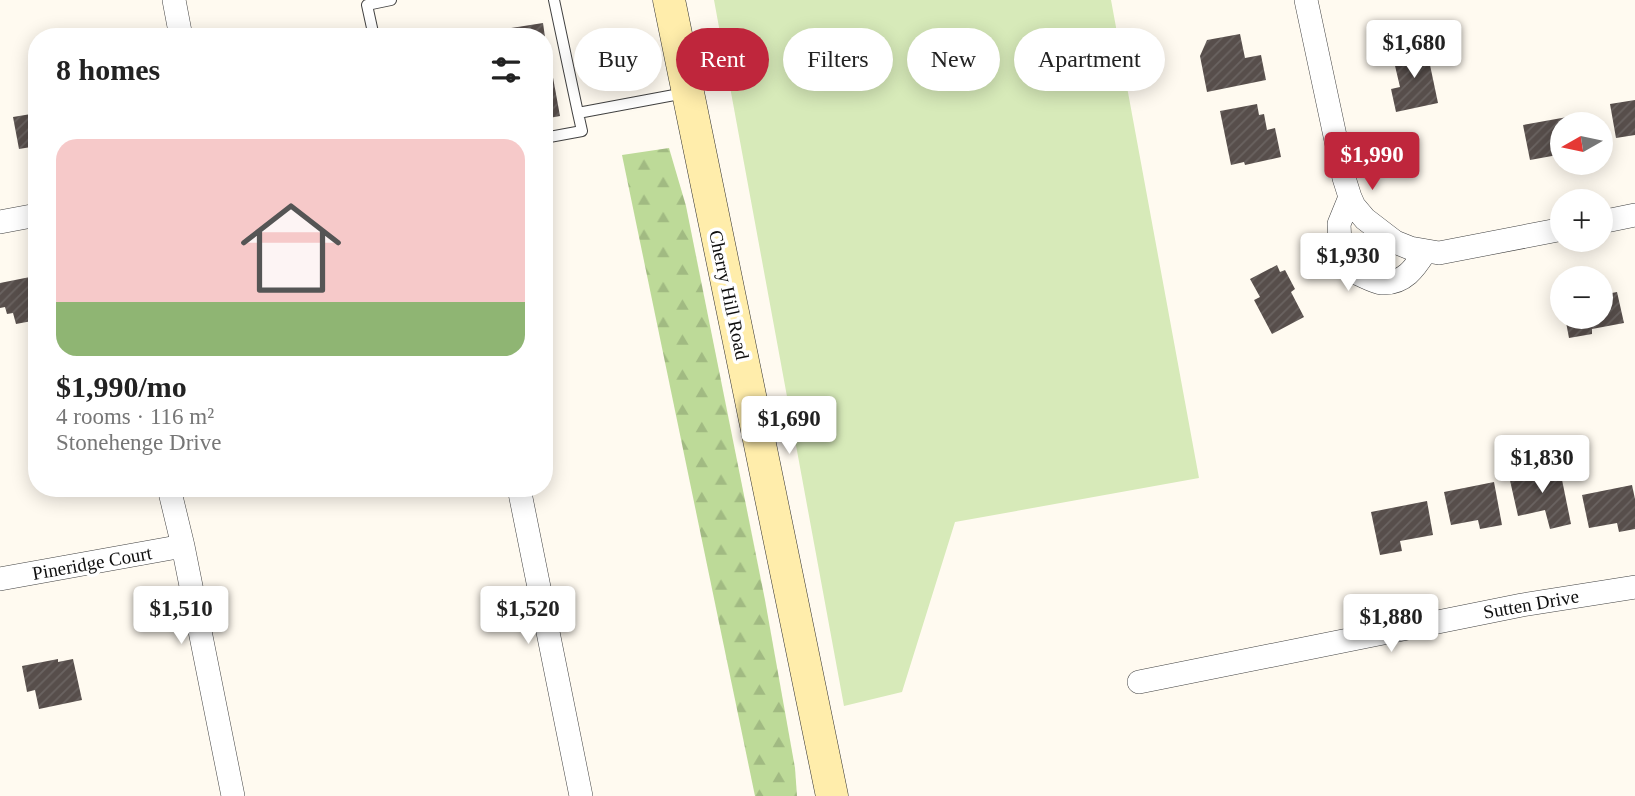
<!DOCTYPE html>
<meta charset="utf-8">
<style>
:root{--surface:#fff;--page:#f2f2f2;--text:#222;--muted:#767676;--line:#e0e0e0;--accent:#bf263c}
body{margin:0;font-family:"Times New Roman",serif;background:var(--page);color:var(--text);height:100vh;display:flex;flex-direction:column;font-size:26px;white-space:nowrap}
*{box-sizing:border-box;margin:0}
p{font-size:23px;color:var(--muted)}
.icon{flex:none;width:38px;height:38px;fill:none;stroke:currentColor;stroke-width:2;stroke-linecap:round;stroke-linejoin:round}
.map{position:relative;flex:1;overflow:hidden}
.side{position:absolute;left:28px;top:28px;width:525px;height:469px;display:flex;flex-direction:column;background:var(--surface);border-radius:28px;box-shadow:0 4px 18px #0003}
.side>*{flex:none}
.guide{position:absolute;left:574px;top:28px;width:665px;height:63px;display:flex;gap:14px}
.needle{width:46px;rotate:261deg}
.controls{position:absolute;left:1550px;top:112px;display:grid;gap:14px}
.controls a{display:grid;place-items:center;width:63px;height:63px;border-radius:50%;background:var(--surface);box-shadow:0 4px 18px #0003;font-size:35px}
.price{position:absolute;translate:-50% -60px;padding:0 16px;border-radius:7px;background:#fff;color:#222;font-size:23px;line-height:46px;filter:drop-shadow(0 2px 4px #0008)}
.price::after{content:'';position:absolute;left:50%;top:42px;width:21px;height:16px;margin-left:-10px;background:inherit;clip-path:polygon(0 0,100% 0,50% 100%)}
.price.selected{background:var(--accent);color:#fff}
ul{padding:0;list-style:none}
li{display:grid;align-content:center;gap:14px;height:371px;padding:0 28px}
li+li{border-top:2px solid var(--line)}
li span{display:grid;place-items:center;height:217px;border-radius:21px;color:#555}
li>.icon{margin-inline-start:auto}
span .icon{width:126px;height:126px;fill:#fffc;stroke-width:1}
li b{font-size:30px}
h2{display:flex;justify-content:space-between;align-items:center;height:84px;padding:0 28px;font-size:30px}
.chip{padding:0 24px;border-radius:32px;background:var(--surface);box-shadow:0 4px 18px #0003;font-size:24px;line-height:63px}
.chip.selected{background:var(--accent);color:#fff}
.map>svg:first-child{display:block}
</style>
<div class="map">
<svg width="1635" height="796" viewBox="0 0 1635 796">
<defs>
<pattern id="forest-firs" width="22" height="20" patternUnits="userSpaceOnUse" patternTransform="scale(1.75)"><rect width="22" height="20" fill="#bdda98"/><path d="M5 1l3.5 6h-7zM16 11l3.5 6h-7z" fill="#a1ba82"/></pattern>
<pattern id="building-hatch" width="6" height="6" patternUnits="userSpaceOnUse" patternTransform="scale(1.75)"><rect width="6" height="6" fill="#574e4b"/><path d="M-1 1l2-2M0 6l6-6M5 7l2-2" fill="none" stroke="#6a6361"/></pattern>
</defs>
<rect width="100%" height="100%" fill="#fffaf0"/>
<path fill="#d7eab9" d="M714 0H1111L1199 478 955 522 902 692 844 706Z"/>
<path fill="url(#forest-firs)" d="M669 148 686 206 765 600 795 768 797 796H755L622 155Z"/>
<path fill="url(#building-hatch)" d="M543 23 545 37H468V35L486 32Z
M1240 34 1245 58 1261 55 1266 80 1207 92 1200 56 1207 40Z
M544 39H546L560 116 544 119Z
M1426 46 1438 103 1396 112 1391 89 1400 87 1392 53Z
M1635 100V135L1616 138 1610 104Z
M1257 104 1259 115 1264 114 1267 130 1275 128 1281 157 1245 165 1244 162 1231 165 1220 111Z
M37 113V146L19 149 13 117Z
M1584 114 1586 124H1563V154L1530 160 1523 125Z
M1277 265 1280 272 1285 270 1295 289 1291 292 1304 317 1272 334 1254 300 1260 297 1250 279Z
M30 277 37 312V320L16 324 13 313 7 314 5 307 0 308V283Z
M1617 292 1624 323 1592 329V334L1569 338 1565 317H1601V295Z
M1559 465 1571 524 1550 529 1545 510 1518 516 1509 476Z
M1494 482 1502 525 1480 529 1478 520 1451 525 1444 492Z
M1632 485 1635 499V529L1619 532 1617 523 1589 528 1582 495Z
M1427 501 1433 535 1400 541 1402 551 1380 555 1371 512Z
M58 659V662L73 659 82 700 39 709 35 690 27 692 22 666Z"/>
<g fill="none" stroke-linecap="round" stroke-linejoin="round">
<g stroke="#414141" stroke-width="12">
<path id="service" d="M554 0 578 113 685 93
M374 37 367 5 391 0
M544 138 582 131 578 113"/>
</g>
<g stroke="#414141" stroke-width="24">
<path id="minor" d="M174 0 181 37
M1306 0 1344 178 1350 197 1354 206 1365 219 1395 242 1410 248 1439 253 1563 229
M1350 197 1339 224 1340 243 1356 273C1364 276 1374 282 1382 283 1404 284 1415 268 1425 252
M0 222 37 215
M1601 222 1635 215
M169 488 183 546 233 796
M519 488 581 796
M0 579 183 546
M1139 682 1522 605 1635 587"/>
</g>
<g stroke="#303030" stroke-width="33">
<path id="secondary" d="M669 0 832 796"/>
</g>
<use href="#service" stroke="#fff" stroke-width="10"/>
<use href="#minor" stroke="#fff" stroke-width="23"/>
<use href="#secondary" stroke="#ffedab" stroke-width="32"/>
</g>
<g text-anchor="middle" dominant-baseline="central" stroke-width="7" stroke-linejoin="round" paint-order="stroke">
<g font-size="19" fill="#0e0e0e" stroke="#fff">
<text transform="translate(729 295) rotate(78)">Cherry Hill Road</text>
<text transform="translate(92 563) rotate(-10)">Pineridge Court</text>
<text transform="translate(1531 604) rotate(-10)">Sutten Drive</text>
</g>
</g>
</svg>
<div class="controls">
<a><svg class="needle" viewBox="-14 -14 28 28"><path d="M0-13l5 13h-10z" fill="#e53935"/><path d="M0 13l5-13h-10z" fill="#767676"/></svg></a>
<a>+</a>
<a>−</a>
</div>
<b class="price" style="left:1414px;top:80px">$1,680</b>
<b class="price selected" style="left:1372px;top:192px">$1,990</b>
<b class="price" style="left:1348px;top:293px">$1,930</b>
<b class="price" style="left:789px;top:456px">$1,690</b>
<b class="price" style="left:1542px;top:495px">$1,830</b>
<b class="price" style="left:181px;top:646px">$1,510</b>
<b class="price" style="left:528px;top:646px">$1,520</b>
<b class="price" style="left:1391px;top:654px">$1,880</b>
<div class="guide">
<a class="chip">Buy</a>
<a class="chip selected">Rent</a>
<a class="chip">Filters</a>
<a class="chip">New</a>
<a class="chip">Apartment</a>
</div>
<section class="side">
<h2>8 homes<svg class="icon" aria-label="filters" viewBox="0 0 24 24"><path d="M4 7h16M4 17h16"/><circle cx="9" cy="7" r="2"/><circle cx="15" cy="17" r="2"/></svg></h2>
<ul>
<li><span style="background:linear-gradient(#f6c9c9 75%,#8fb573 0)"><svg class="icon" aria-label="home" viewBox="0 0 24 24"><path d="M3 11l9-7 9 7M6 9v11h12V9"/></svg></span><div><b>$1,990/mo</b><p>4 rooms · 116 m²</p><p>Stonehenge Drive</p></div></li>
</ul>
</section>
</div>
